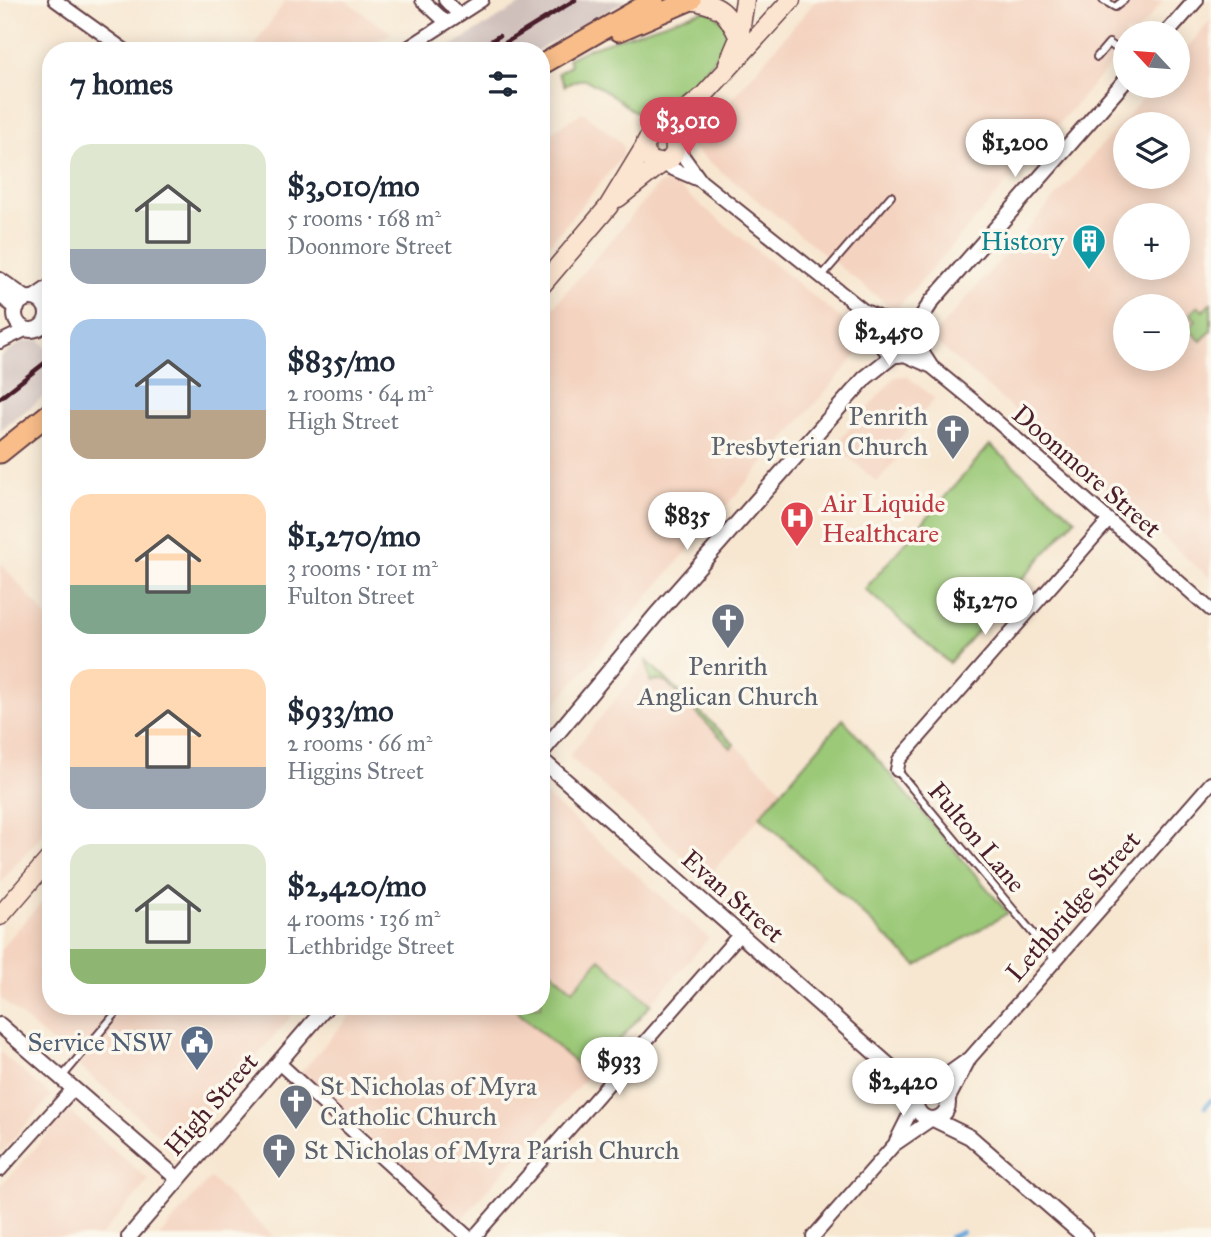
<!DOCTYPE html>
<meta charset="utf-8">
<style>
:root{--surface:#fff;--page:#f2f2f3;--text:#1f2937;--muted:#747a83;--accent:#d1495b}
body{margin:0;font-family:"IM FELL Great Primer",serif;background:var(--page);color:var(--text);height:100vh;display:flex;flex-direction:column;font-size:26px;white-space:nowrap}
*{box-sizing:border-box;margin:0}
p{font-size:23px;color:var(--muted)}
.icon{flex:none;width:38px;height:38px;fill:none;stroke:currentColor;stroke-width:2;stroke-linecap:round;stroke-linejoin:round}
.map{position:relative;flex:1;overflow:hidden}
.panel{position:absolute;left:42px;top:42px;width:508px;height:973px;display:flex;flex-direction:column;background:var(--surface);border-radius:28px;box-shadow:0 4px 18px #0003}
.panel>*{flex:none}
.needle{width:46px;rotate:296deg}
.controls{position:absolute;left:1113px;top:21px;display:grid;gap:14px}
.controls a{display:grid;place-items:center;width:77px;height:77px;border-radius:50%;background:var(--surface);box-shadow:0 4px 18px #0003;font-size:35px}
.price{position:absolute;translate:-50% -60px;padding:0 16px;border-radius:24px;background:#fff;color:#222;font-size:23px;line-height:46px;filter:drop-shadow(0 2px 4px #0008)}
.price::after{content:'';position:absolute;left:50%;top:42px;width:21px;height:16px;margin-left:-10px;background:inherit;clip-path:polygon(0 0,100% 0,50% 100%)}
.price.selected{background:var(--accent);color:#fff}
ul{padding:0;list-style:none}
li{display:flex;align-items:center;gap:21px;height:175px;padding:0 28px}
li span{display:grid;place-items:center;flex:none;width:196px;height:140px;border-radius:21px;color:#555}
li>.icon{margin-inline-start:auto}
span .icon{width:84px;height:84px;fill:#fffc;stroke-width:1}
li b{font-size:30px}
h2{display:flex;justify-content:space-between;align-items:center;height:84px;padding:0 28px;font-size:30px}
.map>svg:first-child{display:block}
</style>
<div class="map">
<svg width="1211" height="1237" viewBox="0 0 1211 1237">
<rect width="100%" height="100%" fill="#fbf7ec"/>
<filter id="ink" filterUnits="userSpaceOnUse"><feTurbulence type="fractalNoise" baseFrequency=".0143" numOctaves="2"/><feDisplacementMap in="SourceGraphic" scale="14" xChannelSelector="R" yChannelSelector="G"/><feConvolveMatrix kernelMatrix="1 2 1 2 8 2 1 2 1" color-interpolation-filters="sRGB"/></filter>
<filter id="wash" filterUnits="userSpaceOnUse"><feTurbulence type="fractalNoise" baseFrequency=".00686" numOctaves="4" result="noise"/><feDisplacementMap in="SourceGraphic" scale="28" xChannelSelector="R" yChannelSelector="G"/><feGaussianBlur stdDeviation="1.57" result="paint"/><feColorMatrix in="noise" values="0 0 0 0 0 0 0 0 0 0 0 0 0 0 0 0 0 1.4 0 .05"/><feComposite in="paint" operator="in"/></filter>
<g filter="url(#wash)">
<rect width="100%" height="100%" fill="#f7e7d1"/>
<path fill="#f4d3c0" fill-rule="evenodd" d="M286 0H345L391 33 364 51H264L255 44Z
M816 0H1164L1137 33H1125V48L895 311 691 147Z
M1211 20V579L931 338 1154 86H1178V58ZM1125 124H1178V177H1125ZM1125 215H1178V268H1125ZM1125 306H1178V359H1125Z
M583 112 619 141 623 146V156L541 254V138Z
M672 182 869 341 541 720V321L659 184Z
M907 376 935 399 889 451 898 458 877 482 835 445 895 377Z
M0 562 51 622V824L0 883Z
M647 661 783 790 707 878 569 756Z
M541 791 709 938 460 1221 299 1075 358 1006H541Z
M51 891V1006H300L177 1150 0 998V950Z
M0 1052 51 1096 0 1154Z
M69 1111 149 1180 100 1237H0V1186Z
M210 1178 274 1237H159Z"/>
<path fill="#d0c0bc" d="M528 0H628L536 51H443Z
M40 340 51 355V391L0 431V357L23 341Z"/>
<path fill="#9bc978" stroke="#727452" stroke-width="2" d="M704 10 714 13 727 27V44L662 122 656 125C637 116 597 82 585 80 577 79 572 82 565 86L558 73 571 65 568 59 590 48Z
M1211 303V331L1201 341 1188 329 1196 320 1190 314 1198 306 1203 311Z
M990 445 1075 519 949 663 865 589Z
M647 661 734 744 731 748 667 683 659 680 650 682Z
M843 719 1008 913 917 966 760 816Z
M600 959 651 1004 589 1075 511 1006H541V962L573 990Z"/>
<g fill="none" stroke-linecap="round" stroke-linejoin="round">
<path stroke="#6ca8dd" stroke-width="4.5" d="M1205 1107 1211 1100
M950 1237 962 1232"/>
</g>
</g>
<g filter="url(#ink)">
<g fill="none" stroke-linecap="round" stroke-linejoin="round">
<g stroke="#643d44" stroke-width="10">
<path id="service" d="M1103 0 1115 7 1124 0
M1097 57 1109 43 1125 55
M821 277 891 196
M897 770 1056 961
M62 1077 122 1006"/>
</g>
<g stroke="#643d44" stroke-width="16">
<path id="minor" d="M55 0 126 51
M422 0 446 22
M445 0 458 14
M403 51 482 0
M675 145 701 181 863 310 894 324
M661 164 701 181
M32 298 51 285
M46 310 51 306
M863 311 882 336
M914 339 932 367
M0 342 27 329
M902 354 932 367 976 403 1211 610
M897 770 899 760 1109 520
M279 1063 468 1237
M929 1087 967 1060
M948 1100 970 1058 1211 783
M896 1141 915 1103
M0 1170 73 1089
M474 1237 739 935
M813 1237 894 1145 932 1119"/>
</g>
<g stroke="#643d44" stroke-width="18">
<path id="tertiary" d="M1167 33 1196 0
M0 280 27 299
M0 295 17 308
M15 314a16 16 0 1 1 32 0a16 16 0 1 1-32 0Z
M882 339a16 16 0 1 1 32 0a16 16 0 1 1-32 0Z
M912 332 932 301 1125 81
M541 753 655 616 865 378 894 355
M541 759 893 1069 915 1102
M0 1025 178 1179
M916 1103a16 16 0 1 1 32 0a16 16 0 1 1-32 0Z
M933 1119 970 1137 1085 1237
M129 1237 327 1006"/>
</g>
<g stroke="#643d44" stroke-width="21">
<path id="secondary" d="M690 0C721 6 726 10 739 38
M728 64 739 38 745 0
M645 148a15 15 0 1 1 30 0a15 15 0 1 1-30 0Z
M658 133 702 97 791 0
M618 198 661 164
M541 286 608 207 644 148
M0 916 51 857"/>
</g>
<g stroke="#643d44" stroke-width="23">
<path id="trunk" d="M619 31 691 0
M541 65 654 0
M0 453 51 412"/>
</g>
<use href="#service" stroke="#fff" stroke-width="6"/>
<use href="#minor" stroke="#fff" stroke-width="12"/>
<use href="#tertiary" stroke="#fff" stroke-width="14"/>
<use href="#secondary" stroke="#fce5d0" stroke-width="18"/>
<use href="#trunk" stroke="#f8bd89" stroke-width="19"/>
<path stroke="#4a1f2b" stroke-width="4.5" d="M475 51 499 36
M492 51 575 0
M0 398 51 358"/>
</g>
</g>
<defs>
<g id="building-pin" transform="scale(1.75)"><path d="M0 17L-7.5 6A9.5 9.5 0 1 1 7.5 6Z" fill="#0f9aa8" stroke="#fbf7ec"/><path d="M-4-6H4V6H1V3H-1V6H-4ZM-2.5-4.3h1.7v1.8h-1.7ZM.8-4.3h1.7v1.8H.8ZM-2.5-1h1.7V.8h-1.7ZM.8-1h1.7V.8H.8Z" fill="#fff"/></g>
<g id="church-pin" transform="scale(1.75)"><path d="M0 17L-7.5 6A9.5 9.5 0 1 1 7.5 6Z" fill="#6b7280" stroke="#fbf7ec"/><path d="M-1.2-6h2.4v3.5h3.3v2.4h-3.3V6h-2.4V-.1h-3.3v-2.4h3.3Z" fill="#fff"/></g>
<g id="hospital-pin" transform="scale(1.75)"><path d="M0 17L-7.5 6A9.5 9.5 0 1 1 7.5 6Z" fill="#e0444e" stroke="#fbf7ec"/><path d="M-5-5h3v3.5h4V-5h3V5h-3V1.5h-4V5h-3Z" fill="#fff"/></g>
<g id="civic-pin" transform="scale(1.75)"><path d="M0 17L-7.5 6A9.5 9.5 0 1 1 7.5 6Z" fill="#5c6f8a" stroke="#fbf7ec"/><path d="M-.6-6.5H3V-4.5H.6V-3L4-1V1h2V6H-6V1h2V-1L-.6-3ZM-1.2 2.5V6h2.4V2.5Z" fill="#fff"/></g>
</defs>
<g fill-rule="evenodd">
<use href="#building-pin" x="1089" y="241"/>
<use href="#church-pin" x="953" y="431"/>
<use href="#hospital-pin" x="797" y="518"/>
<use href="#church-pin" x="728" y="620"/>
<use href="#civic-pin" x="197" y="1042"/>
<use href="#church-pin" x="296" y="1101"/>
<use href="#church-pin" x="279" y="1150"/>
</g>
<g text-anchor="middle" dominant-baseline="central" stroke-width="7" stroke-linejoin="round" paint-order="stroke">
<g font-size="26" fill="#0d838f" stroke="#fbf7ec" text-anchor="end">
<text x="1064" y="241">History</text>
</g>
<g font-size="26" fill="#5b616d" stroke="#fbf7ec" text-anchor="start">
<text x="928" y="416" text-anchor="end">Penrith<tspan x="928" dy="30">Presbyterian Church</tspan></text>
<text x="728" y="666" text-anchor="middle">Penrith<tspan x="728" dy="30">Anglican Church</tspan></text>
<text x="320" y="1086">St Nicholas of Myra<tspan x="320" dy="30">Catholic Church</tspan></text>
<text x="304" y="1150">St Nicholas of Myra Parish Church</text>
</g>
<g font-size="26" fill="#4a1f2b" stroke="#fbf7ec">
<text transform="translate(1087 471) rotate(41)">Doonmore Street</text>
<text transform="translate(977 837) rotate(50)">Fulton Lane</text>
<text transform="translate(733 896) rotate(41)">Evan Street</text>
<text transform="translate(1073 906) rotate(-49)">Lethbridge Street</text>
<text transform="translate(211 1104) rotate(-49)">High Street</text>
</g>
<g font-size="26" fill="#be3a42" stroke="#fbf7ec" text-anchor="start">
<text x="822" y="503">Air Liquide<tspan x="822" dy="30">Healthcare</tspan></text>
</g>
<g font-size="26" fill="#4e5e75" stroke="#fbf7ec" text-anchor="end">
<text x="172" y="1042">Service NSW</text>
</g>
</g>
</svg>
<div class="controls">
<a><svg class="needle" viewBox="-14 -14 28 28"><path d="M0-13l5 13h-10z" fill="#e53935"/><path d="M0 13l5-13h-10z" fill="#747a83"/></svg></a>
<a><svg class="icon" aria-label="layers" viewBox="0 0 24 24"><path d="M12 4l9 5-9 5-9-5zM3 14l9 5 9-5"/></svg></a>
<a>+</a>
<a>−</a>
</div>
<b class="price selected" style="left:688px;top:157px">$3,010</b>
<b class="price" style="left:1015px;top:179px">$1,200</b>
<b class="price" style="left:889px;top:368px">$2,450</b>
<b class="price" style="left:687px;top:552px">$835</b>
<b class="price" style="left:985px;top:637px">$1,270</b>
<b class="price" style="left:619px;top:1097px">$933</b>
<b class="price" style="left:903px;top:1118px">$2,420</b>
<section class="panel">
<h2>7 homes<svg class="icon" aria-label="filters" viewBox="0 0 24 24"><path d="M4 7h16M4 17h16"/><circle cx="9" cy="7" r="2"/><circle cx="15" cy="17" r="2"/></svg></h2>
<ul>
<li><span style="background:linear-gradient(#dfe7d0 75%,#9aa5b1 0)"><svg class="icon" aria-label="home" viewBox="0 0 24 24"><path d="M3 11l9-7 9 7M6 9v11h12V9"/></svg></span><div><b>$3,010/mo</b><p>5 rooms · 168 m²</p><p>Doonmore Street</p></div></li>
<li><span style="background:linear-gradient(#a9c7e8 65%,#b9a48a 0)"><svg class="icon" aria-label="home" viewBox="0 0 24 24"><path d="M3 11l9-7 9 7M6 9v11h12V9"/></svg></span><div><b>$835/mo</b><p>2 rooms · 64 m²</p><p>High Street</p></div></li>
<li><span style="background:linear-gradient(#ffd9b3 65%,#7fa58c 0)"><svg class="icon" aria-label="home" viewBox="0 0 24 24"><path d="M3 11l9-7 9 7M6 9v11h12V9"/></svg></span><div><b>$1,270/mo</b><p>3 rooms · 101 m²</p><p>Fulton Street</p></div></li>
<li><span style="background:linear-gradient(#ffd9b3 70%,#9aa5b1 0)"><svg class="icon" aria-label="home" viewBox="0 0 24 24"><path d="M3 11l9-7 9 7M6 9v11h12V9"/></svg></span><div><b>$933/mo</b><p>2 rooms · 66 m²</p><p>Higgins Street</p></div></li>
<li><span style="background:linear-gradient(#dfe7d0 75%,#8fb573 0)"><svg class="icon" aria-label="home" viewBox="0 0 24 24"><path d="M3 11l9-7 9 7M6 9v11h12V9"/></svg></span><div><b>$2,420/mo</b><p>4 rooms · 136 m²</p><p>Lethbridge Street</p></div></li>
</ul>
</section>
</div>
